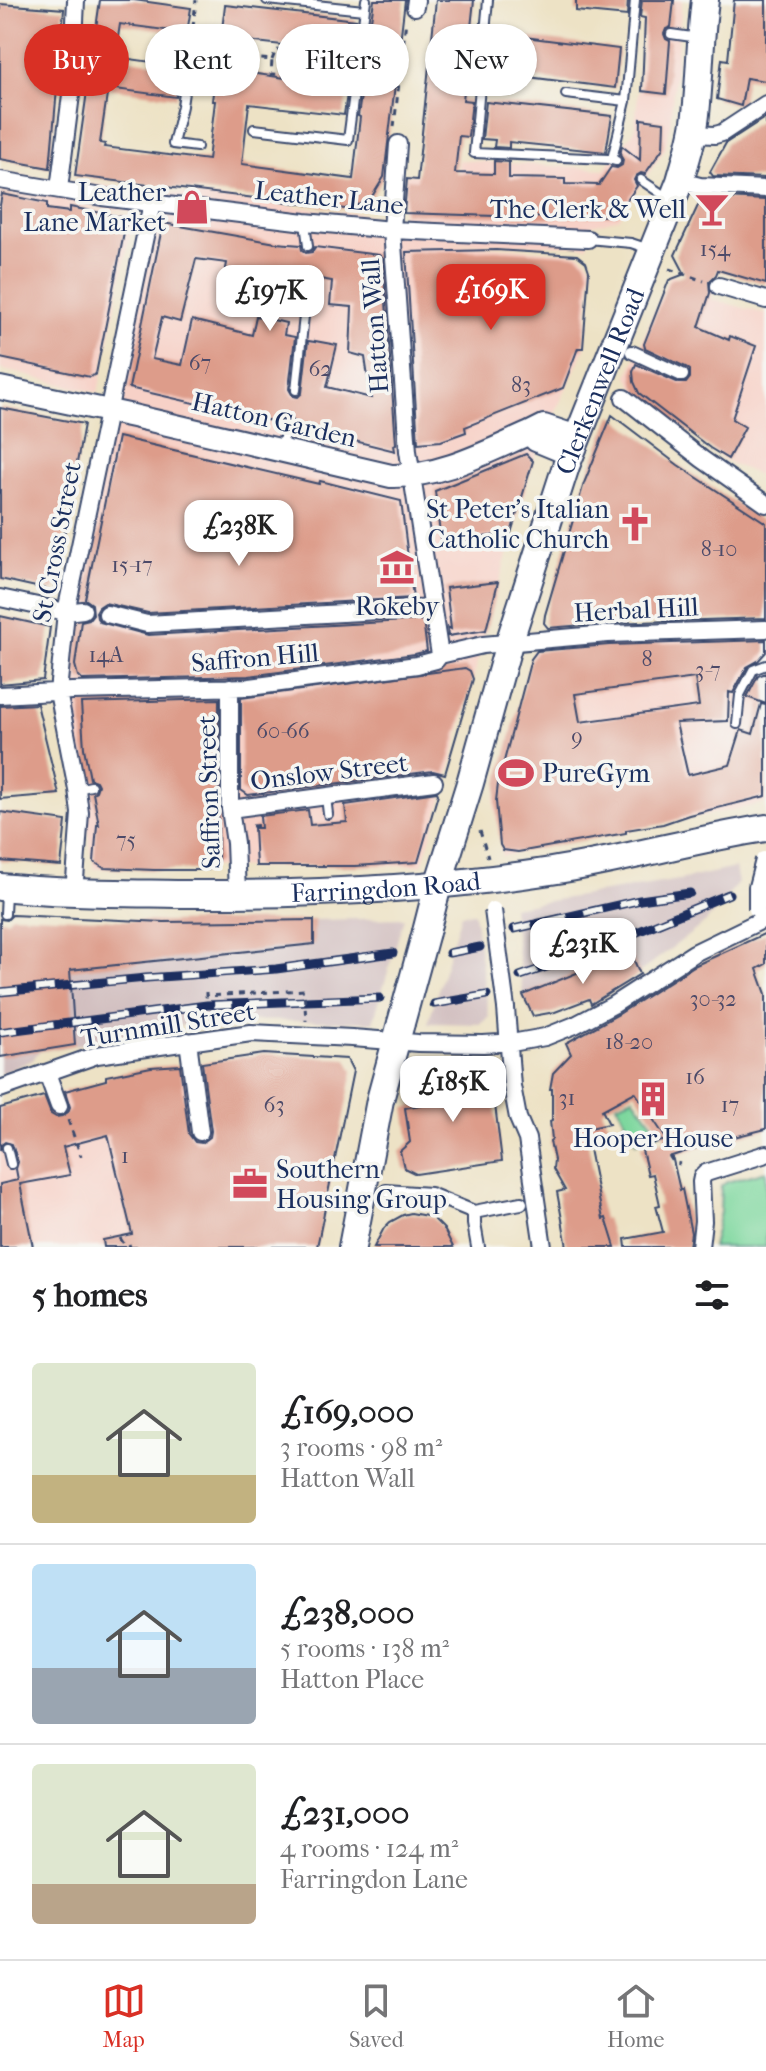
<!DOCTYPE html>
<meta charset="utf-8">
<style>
:root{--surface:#fff;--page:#f2f2f2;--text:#202124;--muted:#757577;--line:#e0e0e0;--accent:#d93025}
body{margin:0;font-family:"IM FELL French Canon",serif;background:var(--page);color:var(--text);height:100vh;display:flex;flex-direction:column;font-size:30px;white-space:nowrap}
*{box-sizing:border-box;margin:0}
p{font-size:26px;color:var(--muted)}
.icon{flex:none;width:44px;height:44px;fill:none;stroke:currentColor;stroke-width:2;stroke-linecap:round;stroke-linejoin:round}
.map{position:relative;height:1247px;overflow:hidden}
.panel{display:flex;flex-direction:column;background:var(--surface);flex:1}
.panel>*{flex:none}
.guide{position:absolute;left:24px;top:24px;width:718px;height:72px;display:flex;gap:16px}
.price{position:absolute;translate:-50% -68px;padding:0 18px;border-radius:16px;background:#fff;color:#222;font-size:26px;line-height:52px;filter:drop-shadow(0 2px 4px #0008)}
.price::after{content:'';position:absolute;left:50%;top:48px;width:24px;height:18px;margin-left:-12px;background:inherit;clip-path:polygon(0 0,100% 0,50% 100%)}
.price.selected{background:var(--accent);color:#fff}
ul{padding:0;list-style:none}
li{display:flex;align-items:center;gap:24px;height:200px;padding:0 32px}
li+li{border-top:2px solid var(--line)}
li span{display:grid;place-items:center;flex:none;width:224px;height:160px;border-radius:8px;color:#555}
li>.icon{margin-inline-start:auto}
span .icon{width:96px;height:96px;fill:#fffc;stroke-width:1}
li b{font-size:34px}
h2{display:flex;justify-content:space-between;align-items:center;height:96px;padding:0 32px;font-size:34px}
.chip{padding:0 28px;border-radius:36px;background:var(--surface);box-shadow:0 2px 6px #0004;font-size:28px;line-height:72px}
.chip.selected{background:var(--accent);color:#fff}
.dock{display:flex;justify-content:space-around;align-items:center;height:112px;border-top:2px solid var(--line);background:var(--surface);font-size:22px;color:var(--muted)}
.dock a{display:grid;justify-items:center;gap:4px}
.dock .selected{color:var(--accent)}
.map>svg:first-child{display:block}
</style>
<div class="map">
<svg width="766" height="1247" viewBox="0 0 766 1247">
<rect width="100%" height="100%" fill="#f6f6f2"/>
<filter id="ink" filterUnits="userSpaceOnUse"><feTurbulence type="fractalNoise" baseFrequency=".0125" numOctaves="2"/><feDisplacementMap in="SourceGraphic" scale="16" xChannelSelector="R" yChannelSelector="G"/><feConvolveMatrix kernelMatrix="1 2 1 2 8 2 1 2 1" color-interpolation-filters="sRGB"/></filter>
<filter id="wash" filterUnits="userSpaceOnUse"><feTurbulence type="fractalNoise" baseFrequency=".006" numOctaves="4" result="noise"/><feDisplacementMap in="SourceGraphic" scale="32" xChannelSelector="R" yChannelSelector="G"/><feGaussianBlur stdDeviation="1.8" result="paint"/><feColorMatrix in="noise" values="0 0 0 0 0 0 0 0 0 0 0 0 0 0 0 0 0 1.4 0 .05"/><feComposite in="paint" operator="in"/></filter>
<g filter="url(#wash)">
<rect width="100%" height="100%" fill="#ede2c5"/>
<path fill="#f7d1c7" d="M645 0H682L670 125 665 149 619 218 589 226 588 246 442 243 578 253 588 260 592 268 585 348 534 459 485 633 444 793 422 865 94 869 68 702 63 685 71 604 153 215 60 203 134 216 98 393 0 369V193L38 199 0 192V171L40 178 362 214 401 221 405 174 457 177 459 160 604 169 635 130Z
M670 274 714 288 711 299 766 314V474L765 478 724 460 701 441 638 395 628 376Z
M656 637H766V803L502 856 494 802 532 651Z
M263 1054 347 1059 353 1071 317 1247H0V1108L105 1081 106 1076 151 1067 198 1063Z"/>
<path fill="#d2bfc0" d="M735 868 738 883 706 922 640 972 579 1003 555 1012 541 1016 532 1015 523 995 512 907 679 880Z
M474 913 489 1017 480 1024 428 1023 461 914Z
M404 918 373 1022 213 1020 38 1052 33 1060 0 1074V975L70 970 314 944V920Z"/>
<path fill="#7dd79d" stroke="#4c837e" stroke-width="2" d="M633 1097 659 1132 656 1136 636 1142 617 1104Z
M766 1171V1247H712L720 1212 721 1186 727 1182Z"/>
<g id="blocks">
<path fill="#dd9c8a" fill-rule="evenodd" d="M100 0H134L191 8 187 33 120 24 115 57 181 66 176 97 108 88 100 143 105 144 104 147 208 160 215 101H212L216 68 348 87 344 115 249 104 242 164 353 179 360 117 358 116 362 89H364L368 55H366L374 0H405L384 177 371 198 361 204 345 209 75 176Z
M436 0H474L463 100 472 101 468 137 459 136 455 173 494 174V161L509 162V178L565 179V184L599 185 611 167 617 168 622 165 623 160 620 155 622 146 640 160 641 119 664 122 663 148 645 174 641 173 636 176 634 180 637 186 617 215 558 218 404 213 407 179 417 180Z
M576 0H628L627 16 576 11Z
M642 0H674L671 27 666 29 664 34 666 39 670 41 666 94 642 91 645 18 640 17Z
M734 0H766V81L746 78 741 106 717 99 722 59 728 60Z
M0 4 64 9 50 168 0 159Z
M225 5 356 20 352 53 221 38Z
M501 34 619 49 615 88 496 73Z
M486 102 612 116 606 152 509 142V148L494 147 495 140 482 139Z
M766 117V178L713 176 710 172 726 143Z
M2 194 47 203V209L70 212V207L127 218 96 374 90 377 0 358V205Z
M702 197 766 200V284L718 270 716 275 709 282 710 293 699 327 729 340 730 336 756 346 732 419 745 427 728 459 710 448 639 393 634 382 633 372 636 364 679 383H686L690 378V370L686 367 645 348 644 344 669 280 685 274 675 255Z
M163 223 276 243 301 245 302 250 306 253 312 252 315 247 379 255 383 259 396 444 394 445 395 451 294 426 292 419 288 417 282 419 280 423 129 388ZM196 259 227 263 222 291 272 300 277 272 295 275 298 271 302 269 307 272 309 277 332 281 330 305 352 307 350 353 365 357 371 398 327 387 337 345 315 341V342L308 341 302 393 298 397 293 396 289 389 295 337 284 335 286 323 256 316 252 335 192 320 182 365 152 359 162 317 180 322Z
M496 250 577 255 586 262 589 271 583 348H578L563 388 465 427 466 432 441 441 418 443 406 252Z
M0 408 84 424 54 591 0 579Z
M612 415 678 465 766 523V618L608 623 548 628 544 623 545 615 584 483Z
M118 437 319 484 320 481 401 501 413 598 148 613 105 603 99 607 96 612 97 618 100 622 148 635 423 620 427 651 415 654 249 676 82 680 78 676 75 665 81 621 89 619 93 614 92 604 85 599Z
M526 454 533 461 511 533 441 543 435 491Z
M498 582 486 630 448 636 447 627 451 629 446 588Z
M0 616 50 627 43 680 0 684Z
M766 640V652L758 661 747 667 733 693 729 692 728 721 676 723 688 775 730 765 741 730 753 734 761 704 766 705V796L689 815 663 824 626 830V833L518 852 503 850 500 845 496 801 498 784 531 659 537 651 609 645ZM695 678 699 706 580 722 575 694Z
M465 668 470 671 473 679 445 774 433 771 248 795 241 790V698Z
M766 673V704L747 697 758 676Z
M219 699 218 862 208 870H154L104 868 94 862 97 825H99L93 793 96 791 98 785 96 781 90 779 84 748 81 703Z
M37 704 59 794 0 799V706Z
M437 792 438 794 418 862 355 866H256L254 828H261L260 816 308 810 310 825 347 822 345 805Z
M0 812 66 821 61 866 0 861Z
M12 915 164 922 314 920V944L70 970 75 1045 0 1057V919L7 920Z
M766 933V964L757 969 766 994V1129L714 1142 672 1156 680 1190 682 1189 691 1233 689 1247H626L625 1239 663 1232 656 1206 660 1205 653 1174 648 1175 641 1146 667 1140 635 1092 602 1110 609 1124 585 1129 603 1219 606 1218 615 1247H567L557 1192 565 1190 553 1169 554 1160 550 1141 552 1139 550 1121 552 1120V1089H550L553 1073 571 1054 566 1043 619 1014 694 966Z
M630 951 640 974 591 1004 589 999 555 1012 533 1016 523 995Z
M264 1054 347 1059 353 1071 317 1247H104L103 1240 132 1234 108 1135 63 1147 70 1175 20 1184 33 1247H0V1184L18 1180 16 1169 18 1162 12 1144 5 1142 1 1145 0 1150V1108L44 1096 51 1114 56 1117 62 1116 68 1112 70 1107 65 1091 106 1080V1076L151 1067 180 1065 189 1134 195 1142 202 1143 210 1137 211 1131 202 1063Z
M458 1067 470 1068 478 1074 491 1073 502 1161 416 1174 404 1168 400 1151 410 1142 405 1108 424 1104 423 1081 435 1080 445 1071Z
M411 1213 432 1217 444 1229 453 1247H374L384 1228 390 1222 403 1215Z"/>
</g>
</g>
<g filter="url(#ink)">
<use href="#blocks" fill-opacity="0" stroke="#3a4a6d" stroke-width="2"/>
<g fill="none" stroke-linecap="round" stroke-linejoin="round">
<g stroke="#3a4a6d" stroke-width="12">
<path id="service" d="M267 0 364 10
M488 0 474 153 608 159 616 161
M671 34 699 38
M190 51 182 106 173 144 197 147
M297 69 356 77
M566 94 626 101
M254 129 348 140 366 0
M612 159 626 101 635 0
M641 180 668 198
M305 223 308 246
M588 239 631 243 649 249
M296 390 304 316 302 276
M281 450 287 424
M737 724 740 695 753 670 766 665
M77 789 91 786
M326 797 328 814
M5 914 6 892
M7 1148 11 1164"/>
</g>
<g stroke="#3a4a6d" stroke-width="16">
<path id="pedestrian" d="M632 352 682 375
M386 1191 430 1194 474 1212 521 1203
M474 1212V1224L478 1247"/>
</g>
<g stroke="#3a4a6d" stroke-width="20">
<path id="minor" d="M415 7 416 0
M693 134 715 135 722 133 766 104
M398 144 392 230 408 451 440 655
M0 180 102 197 305 222 392 230 588 239
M680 181 700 186 766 189
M59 189 72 87 76 0
M719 286 766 300
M624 398 702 459 766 504
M0 598 66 612 83 610
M107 614 147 624 432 608
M230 687V809L235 843 237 894
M0 695 72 691 250 687 417 665 436 660 440 655 483 645 608 634 766 629
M230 809 434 782
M74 893 80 813 77 789 58 692 66 612 152 203
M506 1008 512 1086 518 1118 527 1139 543 1247
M188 1041 200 1132
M47 1073 59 1106
M0 1089 97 1055 251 1033 352 1038 418 1043 483 1044 517 1042 545 1037 575 1025 613 1005 694 953 766 918
M700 1247 703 1221 701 1182 702 1177 706 1173 766 1154"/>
</g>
<g stroke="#3a4a6d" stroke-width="26">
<path id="secondary" d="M0 388 133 416 391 476C441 477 486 452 530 433
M570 454 536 440 530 433 544 426 577 437"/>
</g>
<g stroke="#3a4a6d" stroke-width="30">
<g id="primary">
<path id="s1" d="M0 887C59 893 117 893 176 894 301 895 428 890 551 871 624 860 694 839 766 828"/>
<path id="s2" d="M426 932 438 885 470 783 509 643 566 466 680 181C686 159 694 137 696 114 700 76 700 38 705 0"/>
<path d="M352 1247 380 1100 401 1023"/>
</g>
</g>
<path stroke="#3a4a6d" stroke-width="3" stroke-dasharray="6 6" stroke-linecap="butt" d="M193 27 196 0
M202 53 230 56V60L237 67 248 66 251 58 272 60 271 74 287 75
M230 56 238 47 247 48 251 58
M272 60 276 50 297 52V58
M394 127 406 20
M669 269 704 281
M252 826 264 825
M480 831 488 858
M68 1120 81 1156
M657 1135 673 1162 680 1164
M120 1238 126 1247
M129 1244 130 1247"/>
<use href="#service" stroke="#fff" stroke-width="8"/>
<use href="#pedestrian" stroke="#fff" stroke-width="12"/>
<use href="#minor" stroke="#fff" stroke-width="16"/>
<use href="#secondary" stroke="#fff" stroke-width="22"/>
<use href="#primary" stroke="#fff" stroke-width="26"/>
<g stroke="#1b2f5e" stroke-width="9">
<path id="rail" d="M514 929 640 900 690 893
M449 953 480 947
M520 976 584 954 729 894
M0 992 146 978 276 969 393 953
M434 1004 487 995
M0 1032 207 1005 380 998"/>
</g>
<use href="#rail" stroke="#f6f6f2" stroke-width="6" stroke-dasharray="18" stroke-linecap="butt"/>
<g stroke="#3a4a6d" stroke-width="20" stroke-linecap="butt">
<path id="minor-bridge" d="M757 909V887L764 860
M493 910 506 1008"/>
</g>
<g stroke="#3a4a6d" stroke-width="30" stroke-linecap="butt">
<path id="primary-bridge" d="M401 1023 426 932"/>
</g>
<path stroke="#3a4a6d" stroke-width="3" stroke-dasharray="6 6" stroke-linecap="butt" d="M206 992V996L304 990 306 1021"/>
<use href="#minor-bridge" stroke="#fff" stroke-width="16"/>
<use href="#primary-bridge" stroke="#fff" stroke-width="26"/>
</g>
</g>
<defs>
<g id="shop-bare" transform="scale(2.76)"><path d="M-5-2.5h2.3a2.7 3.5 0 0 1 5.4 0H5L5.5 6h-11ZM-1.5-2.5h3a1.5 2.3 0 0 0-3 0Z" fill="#d1495b" stroke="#f6f6f2" stroke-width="2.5" paint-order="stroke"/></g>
<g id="bar-bare" transform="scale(2.76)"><path d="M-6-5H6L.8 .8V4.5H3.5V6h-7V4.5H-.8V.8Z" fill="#d1495b" stroke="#f6f6f2" stroke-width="2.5" paint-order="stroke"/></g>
<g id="church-bare" transform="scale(2.76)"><path d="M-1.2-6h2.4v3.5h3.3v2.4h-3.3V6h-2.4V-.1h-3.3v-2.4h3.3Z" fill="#d1495b" stroke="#f6f6f2" stroke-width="2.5" paint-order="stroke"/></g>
<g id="museum-bare" transform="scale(2.76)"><path d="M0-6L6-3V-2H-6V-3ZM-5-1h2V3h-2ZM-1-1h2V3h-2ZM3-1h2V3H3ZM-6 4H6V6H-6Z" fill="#d1495b" stroke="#f6f6f2" stroke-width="2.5" paint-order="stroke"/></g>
<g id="stadium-bare" transform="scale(2.76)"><path d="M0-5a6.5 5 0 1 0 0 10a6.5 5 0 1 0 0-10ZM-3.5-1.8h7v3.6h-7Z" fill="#d1495b" stroke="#f6f6f2" stroke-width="2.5" paint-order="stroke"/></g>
<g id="building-bare" transform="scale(2.76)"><path d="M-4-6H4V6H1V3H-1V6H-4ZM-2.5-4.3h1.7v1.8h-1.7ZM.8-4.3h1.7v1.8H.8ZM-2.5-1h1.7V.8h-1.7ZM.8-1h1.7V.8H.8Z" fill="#d1495b" stroke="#f6f6f2" stroke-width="2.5" paint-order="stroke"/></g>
<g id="office-bare" transform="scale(2.76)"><path d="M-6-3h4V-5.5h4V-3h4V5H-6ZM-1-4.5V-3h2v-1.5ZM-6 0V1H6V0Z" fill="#d1495b" stroke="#f6f6f2" stroke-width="2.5" paint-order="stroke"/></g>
</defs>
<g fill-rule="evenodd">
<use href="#shop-bare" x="192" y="207"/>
<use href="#bar-bare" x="712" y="209"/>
<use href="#church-bare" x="635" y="524"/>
<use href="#museum-bare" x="397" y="567"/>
<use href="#stadium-bare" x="516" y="773"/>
<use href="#building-bare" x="653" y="1099"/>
<use href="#office-bare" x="250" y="1184"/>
</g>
<g text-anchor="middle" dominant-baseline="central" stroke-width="7" stroke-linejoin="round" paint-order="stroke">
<g font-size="22" fill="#4c4a69">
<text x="715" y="249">154</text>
<text x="200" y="363">67</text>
<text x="320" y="369">62</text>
<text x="521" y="385">83</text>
<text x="719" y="549">8-10</text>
<text x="132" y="565">15-17</text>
<text x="106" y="655">14A</text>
<text x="647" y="659">8</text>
<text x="708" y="670">3-7</text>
<text x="283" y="731">60-66</text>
<text x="577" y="737">9</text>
<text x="126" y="840">75</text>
<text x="713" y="999">30-32</text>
<text x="629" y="1042">18-20</text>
<text x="695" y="1077">16</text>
<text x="567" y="1098">31</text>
<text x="274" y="1105">63</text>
<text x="730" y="1105">17</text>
<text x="125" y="1156">1</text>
</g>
<g font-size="26" fill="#1b2f5e" stroke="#f6f6f2" text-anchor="end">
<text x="166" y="192">Leather<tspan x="166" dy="30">Lane Market</tspan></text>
<text x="686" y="209">The Clerk &amp; Well</text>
<text x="609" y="509">St Peter's Italian<tspan x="609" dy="30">Catholic Church</tspan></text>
<text x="397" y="606" text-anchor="middle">Rokeby</text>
<text x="542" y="773" text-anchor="start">PureGym</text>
<text x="653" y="1138" text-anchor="middle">Hooper House</text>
<text x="276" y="1169" text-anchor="start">Southern<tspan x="276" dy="30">Housing Group</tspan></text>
</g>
<g font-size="26" fill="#1b2f5e" stroke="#f6f6f2">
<text transform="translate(329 198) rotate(6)">Leather Lane</text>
<text transform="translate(375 326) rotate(-94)">Hatton Wall</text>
<text stroke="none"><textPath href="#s2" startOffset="578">Clerkenwell Road</textPath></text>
<text transform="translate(274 420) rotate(13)">Hatton Garden</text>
<text transform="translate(57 542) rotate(-79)">St Cross Street</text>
<text transform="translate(636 610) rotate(-3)">Herbal Hill</text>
<text transform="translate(255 658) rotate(-5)">Saffron Hill</text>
<text transform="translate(329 772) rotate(-7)">Onslow Street</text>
<text transform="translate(209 792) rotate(-92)">Saffron Street</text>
<text stroke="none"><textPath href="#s1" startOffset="386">Farringdon Road</textPath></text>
<text transform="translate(168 1025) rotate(-9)">Turnmill Street</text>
</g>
</g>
</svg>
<b class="price selected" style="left:491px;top:332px">£169K</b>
<b class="price" style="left:270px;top:333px">£197K</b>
<b class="price" style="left:239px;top:568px">£238K</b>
<b class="price" style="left:583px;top:986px">£231K</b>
<b class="price" style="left:453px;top:1124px">£185K</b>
<div class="guide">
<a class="chip selected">Buy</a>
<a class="chip">Rent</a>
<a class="chip">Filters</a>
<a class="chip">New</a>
</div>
</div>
<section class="panel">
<h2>5 homes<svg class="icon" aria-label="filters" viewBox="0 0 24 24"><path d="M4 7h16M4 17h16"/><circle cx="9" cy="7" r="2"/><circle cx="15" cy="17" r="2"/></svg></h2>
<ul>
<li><span style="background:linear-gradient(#dfe7d0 70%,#c2b280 0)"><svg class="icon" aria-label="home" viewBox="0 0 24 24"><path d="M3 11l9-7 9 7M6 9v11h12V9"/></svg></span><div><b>£169,000</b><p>3 rooms · 98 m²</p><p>Hatton Wall</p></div></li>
<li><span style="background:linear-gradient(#bfe0f5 65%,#9aa5b1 0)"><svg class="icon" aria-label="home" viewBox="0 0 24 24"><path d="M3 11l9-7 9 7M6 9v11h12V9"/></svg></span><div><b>£238,000</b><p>5 rooms · 138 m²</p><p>Hatton Place</p></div></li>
<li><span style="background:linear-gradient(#dfe7d0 75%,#b9a48a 0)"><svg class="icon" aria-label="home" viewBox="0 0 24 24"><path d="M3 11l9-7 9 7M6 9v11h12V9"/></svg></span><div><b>£231,000</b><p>4 rooms · 124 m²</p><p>Farringdon Lane</p></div></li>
</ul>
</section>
<nav class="dock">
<a class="selected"><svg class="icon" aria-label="map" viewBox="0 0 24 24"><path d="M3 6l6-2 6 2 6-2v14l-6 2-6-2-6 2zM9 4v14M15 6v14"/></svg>Map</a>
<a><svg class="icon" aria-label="saved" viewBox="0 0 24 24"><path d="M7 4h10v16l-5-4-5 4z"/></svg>Saved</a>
<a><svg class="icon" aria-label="home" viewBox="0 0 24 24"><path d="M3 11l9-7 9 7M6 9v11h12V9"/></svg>Home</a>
</nav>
